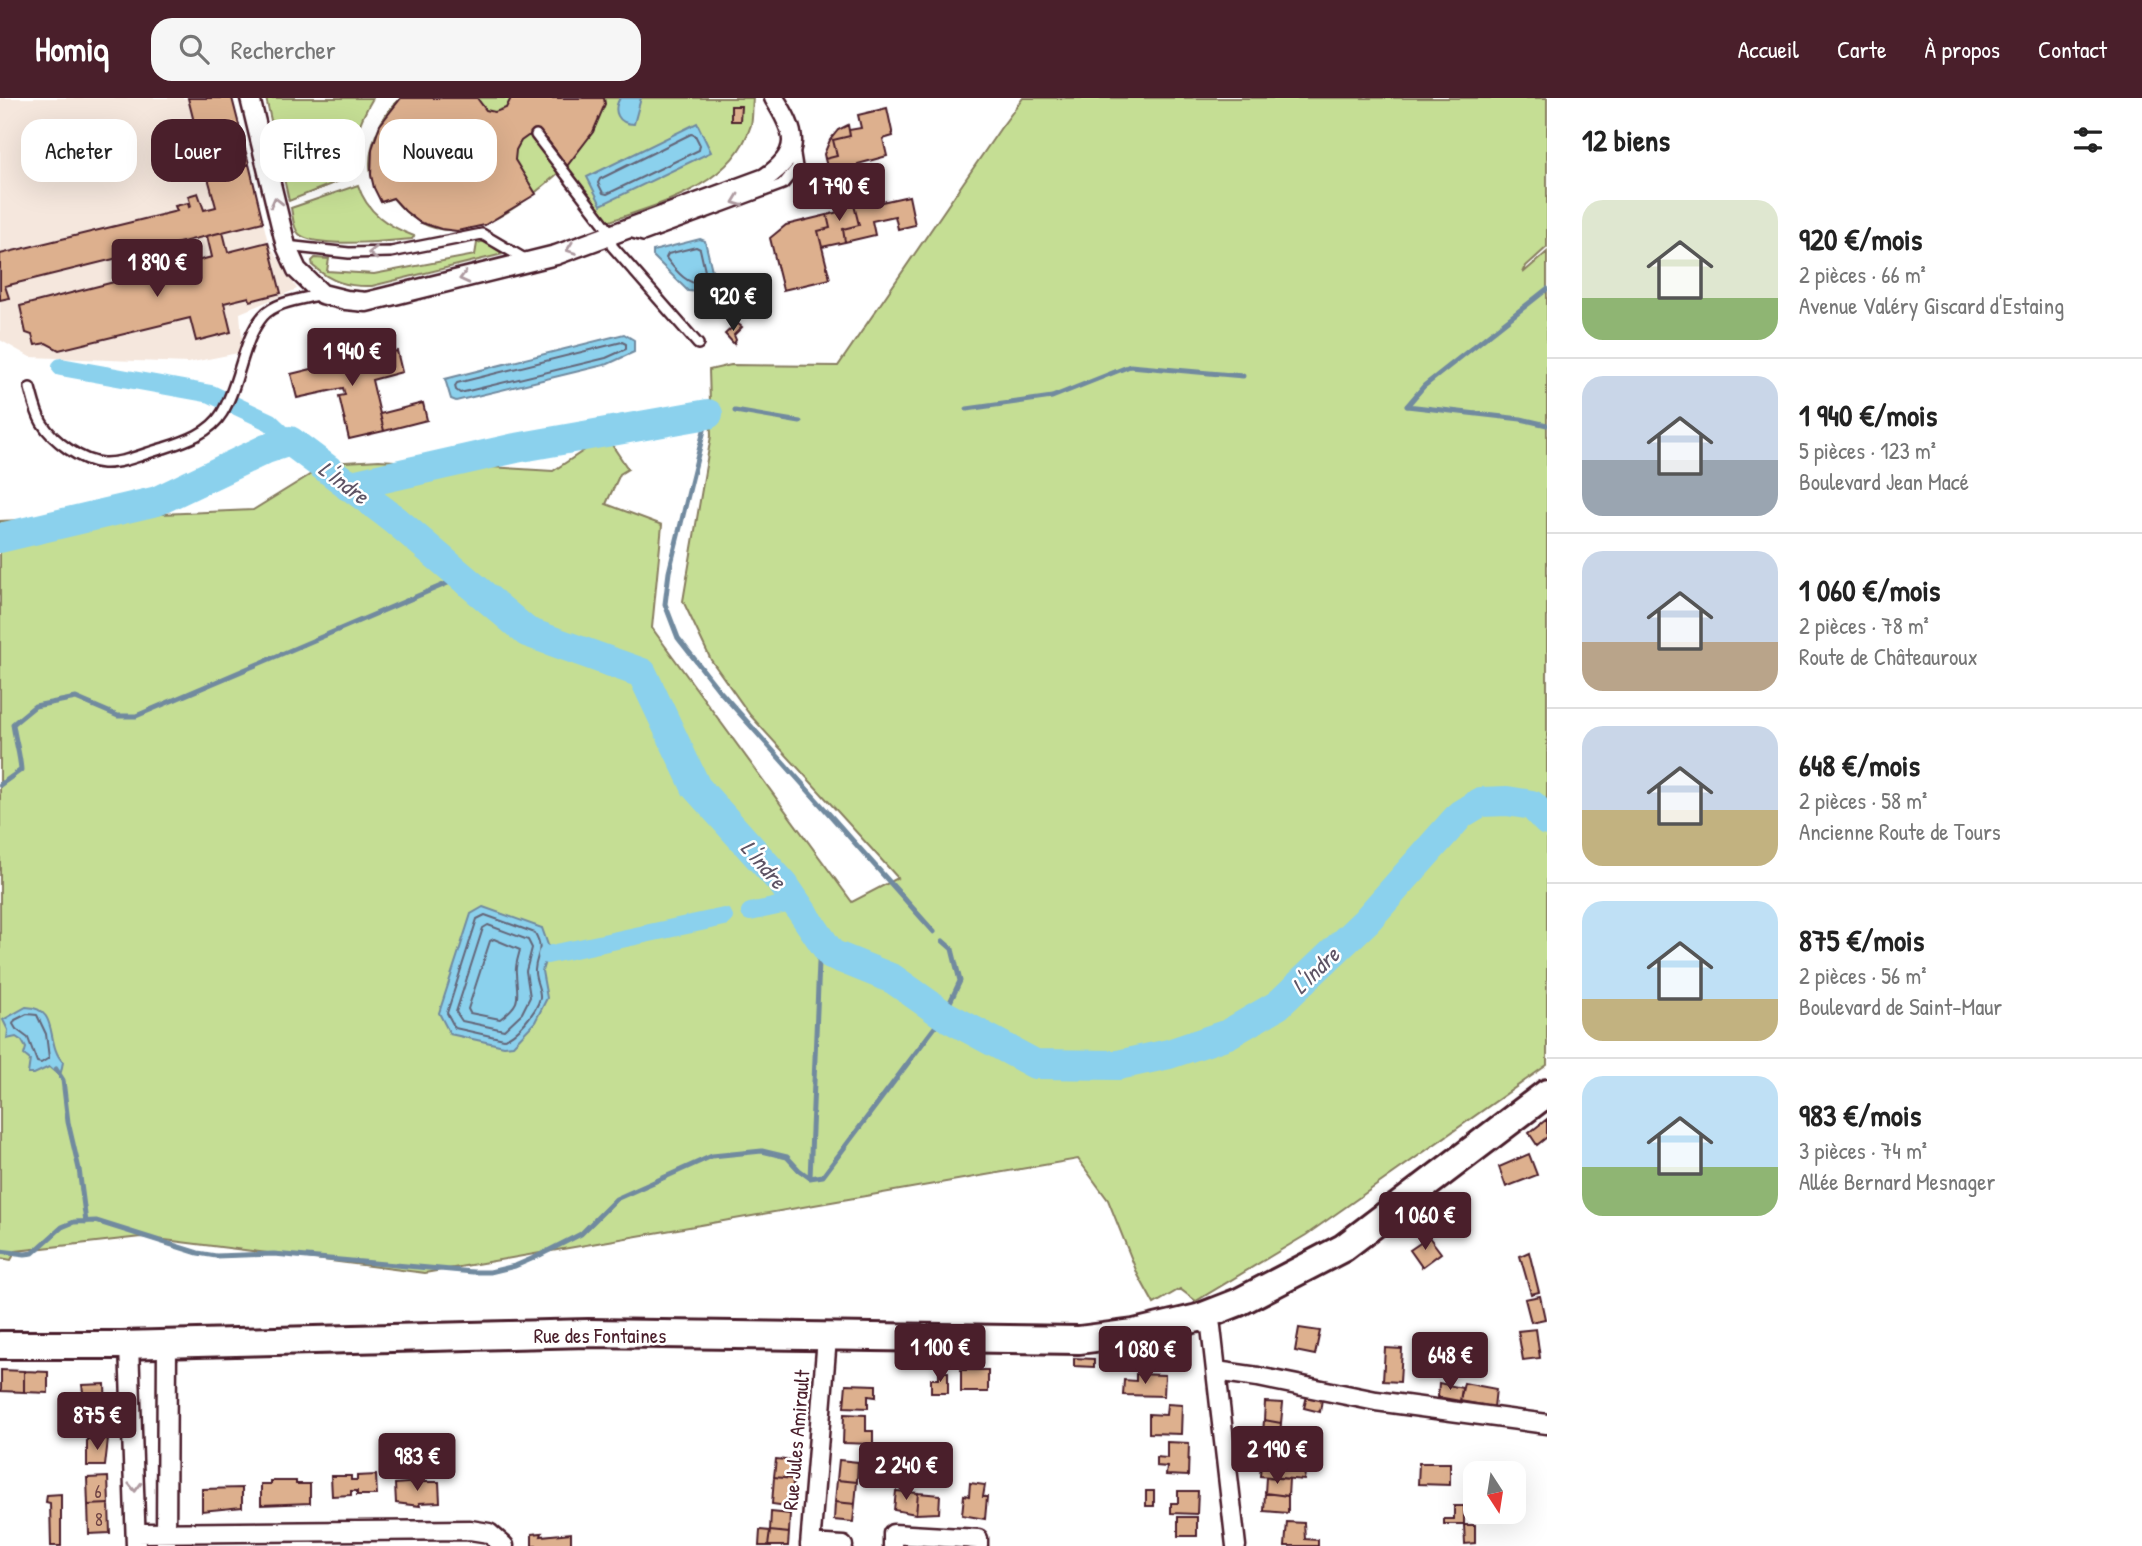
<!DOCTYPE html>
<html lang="fr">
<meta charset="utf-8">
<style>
:root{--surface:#fff;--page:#f6f6f6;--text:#222;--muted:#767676;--line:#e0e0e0;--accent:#4a1f2b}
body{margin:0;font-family:"Patrick Hand",sans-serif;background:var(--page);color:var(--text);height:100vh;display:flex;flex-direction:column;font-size:26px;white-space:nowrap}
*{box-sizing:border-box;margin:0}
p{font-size:23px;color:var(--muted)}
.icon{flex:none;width:38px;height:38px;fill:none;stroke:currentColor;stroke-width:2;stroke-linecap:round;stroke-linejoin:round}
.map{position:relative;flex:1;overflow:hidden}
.sheet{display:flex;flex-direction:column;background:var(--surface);width:595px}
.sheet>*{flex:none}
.guide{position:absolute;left:21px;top:21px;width:665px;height:63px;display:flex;gap:14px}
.needle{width:46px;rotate:168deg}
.controls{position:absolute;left:1463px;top:1363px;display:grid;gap:14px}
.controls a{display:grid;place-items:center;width:63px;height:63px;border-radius:14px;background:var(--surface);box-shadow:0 7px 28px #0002;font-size:35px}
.price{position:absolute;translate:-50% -60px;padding:0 16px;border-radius:7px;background:var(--accent);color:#fff;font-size:23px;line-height:46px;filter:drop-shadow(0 2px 4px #0008)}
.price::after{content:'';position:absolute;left:50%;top:42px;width:21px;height:16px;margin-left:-10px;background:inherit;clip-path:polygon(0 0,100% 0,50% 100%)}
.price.on{background:#222;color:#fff}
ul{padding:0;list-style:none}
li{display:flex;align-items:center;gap:21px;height:175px;padding:0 35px}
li+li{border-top:2px solid var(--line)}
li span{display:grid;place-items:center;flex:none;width:196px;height:140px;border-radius:21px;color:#555}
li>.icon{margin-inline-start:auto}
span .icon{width:84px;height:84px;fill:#fffc;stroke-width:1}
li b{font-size:30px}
h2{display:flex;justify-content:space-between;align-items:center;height:84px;padding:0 35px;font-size:30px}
.pill{padding:0 24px;border-radius:21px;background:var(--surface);box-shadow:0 7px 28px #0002;font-size:24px;line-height:63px}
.pill.on{background:var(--accent);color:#fff}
header{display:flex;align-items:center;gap:42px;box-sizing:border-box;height:98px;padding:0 35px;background:var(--accent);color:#fff}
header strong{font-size:33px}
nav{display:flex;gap:38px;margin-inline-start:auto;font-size:24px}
.search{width:490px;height:63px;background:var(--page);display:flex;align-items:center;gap:18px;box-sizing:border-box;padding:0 24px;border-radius:21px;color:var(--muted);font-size:26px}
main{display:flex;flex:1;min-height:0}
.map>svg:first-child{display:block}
</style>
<header>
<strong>Homiq</strong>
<div class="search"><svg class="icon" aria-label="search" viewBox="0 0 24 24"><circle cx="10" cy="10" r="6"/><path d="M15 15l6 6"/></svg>Rechercher</div>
<nav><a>Accueil</a><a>Carte</a><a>À propos</a><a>Contact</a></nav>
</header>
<main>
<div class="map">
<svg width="1547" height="1448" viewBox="0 0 1547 1448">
<rect width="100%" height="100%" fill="#fff"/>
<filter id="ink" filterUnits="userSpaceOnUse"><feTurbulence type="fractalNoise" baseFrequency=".0143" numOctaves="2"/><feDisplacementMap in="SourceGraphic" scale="14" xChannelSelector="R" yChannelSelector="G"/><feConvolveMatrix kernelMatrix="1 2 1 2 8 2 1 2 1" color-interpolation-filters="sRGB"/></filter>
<g filter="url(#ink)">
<path fill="#f5e7dd" d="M0 0H233L268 144 297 191 240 215 243 254 188 265 30 259 0 242Z"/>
<path fill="#c5de94" stroke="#887e60" stroke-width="2" d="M266 0H373C358 25 350 48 354 77L289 103Z
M401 0H753C752 9 753 19 751 27 732 88 660 106 607 124L566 68C519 111 447 170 393 100L381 104C378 95 373 86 371 77 366 51 381 16 401 0Z
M1023 0H1547V149L1526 168 1523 175 1547 154V967L1306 1137 1196 1203 1180 1191 1154 1206 1138 1177 1108 1102 1078 1061 425 1175 141 1139 16 1153 11 1162 0 1160V423L253 412 329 365 379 362 553 373 606 338 628 371 620 376 606 406 662 427 652 530 852 804 898 780 750 617 711 562 683 503 711 338 709 272 731 267 838 268 1000 31Z
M358 87C367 115 388 128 414 138L412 141C391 143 314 151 299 136 293 130 293 119 291 110Z
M485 143 503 156 372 188C348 189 331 184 313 168L312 163 315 160 329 161 327 173 374 176 475 157 477 145Z"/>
<path fill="#8bd1ed" stroke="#718a9f" stroke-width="2" d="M620 0H641L634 26C618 26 612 13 620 0Z
M697 25 711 54 601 107 587 79Z
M700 141 705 143 716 189 700 194 688 193 653 158V153Z
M624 236 634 242V254L608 266 456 303 451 301 445 281Z
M483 809 542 830 549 850 542 873 547 900 535 924 513 947 504 948 450 936 439 915 471 816Z
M26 909C60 910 45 946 63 964L61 974 56 975 49 969 34 976H28L30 962 24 957 26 950 22 943 16 939 7 941 8 932 3 922Z"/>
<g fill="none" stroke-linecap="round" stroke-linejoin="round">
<path stroke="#646679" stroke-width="2" d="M691 36 695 37 700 47 699 52 607 96 603 95 598 85 600 81Z
M696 149 700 151 707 182 706 185C689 190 676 173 666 160L668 156Z
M622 244 626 246V251L606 260 460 295 456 292 455 288 457 285Z
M485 817 535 835C545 853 536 855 535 872 534 881 541 891 540 900 537 913 516 938 504 941L455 930 447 915 477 821Z
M488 827 528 842 532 850 526 873 530 899 522 915 504 932 462 923 456 914 483 830Z
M494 841 520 852C518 860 515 868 516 875 517 900 523 904 500 921L470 915 468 911 490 843Z
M27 916 37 917 46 936 49 960 41 965 37 964 28 940 16 931 13 926 15 922Z"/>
<path stroke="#718a9f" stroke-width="5" d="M1407 308 1424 288 1547 191
M1407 308 1521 321 1547 327
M967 311 1052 299 1130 268 1243 278
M735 313 800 324
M708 316 669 474 665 506 678 540 718 591 934 834
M0 687 21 672C20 656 15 642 13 626L35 608 76 600 118 618H136L462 479
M56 971 63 982 68 1024 79 1071 86 1124
M810 1080 820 840
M0 1153 25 1156 33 1155 62 1129 74 1124 96 1123 198 1155 216 1158 274 1156 473 1174H490L515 1168 536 1159 581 1136 616 1101 712 1058 762 1053 787 1059 799 1072 810 1080 823 1078 944 917 960 883 952 851 943 843"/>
<path stroke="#8bd1ed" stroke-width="18" d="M61 269 211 296 270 324 290 343
M750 814 796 804
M547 857 724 819"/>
<path stroke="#8bd1ed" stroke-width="30" d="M348 388 516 350 708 316
M0 440 157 403 266 351 290 343 394 421 527 534 642 575 696 689 784 787 831 856 893 881 944 917 1035 966 1118 967 1169 956 1228 936 1278 907 1366 823 1461 716 1481 704 1507 703 1532 707 1547 723"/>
</g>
<path fill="#ddb08e" stroke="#4a1f2b" stroke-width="2" d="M188 0H232L249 66 207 76Z
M401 0H477L486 12 495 14 506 10 511 0H604L605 6 593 34 567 68 547 41 536 37 528 38 521 43 516 52 515 62 536 96 485 127 457 133 441 131 419 124 405 113 393 100 381 104 374 90 371 77 372 51 380 27Z
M731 8H741L740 23H731Z
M887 10 893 38 883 41 887 58 858 66 868 107 909 98 915 127 898 131 895 118 872 123 875 137 845 144 843 131 859 127 852 99 836 103 825 61 837 58 833 42 850 38 849 32 861 30 858 17Z
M848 27 850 38 833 42 837 58 825 61 824 56 830 42 838 32Z
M249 66 263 124 5 188 9 200 0 202V156L177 113 175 108 188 105 189 109 191 108 188 98 198 95 204 112 216 109 207 76Z
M852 99 859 127 843 131 845 144 822 149 818 133 830 130 827 117 838 114 836 103Z
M827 117 830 130 818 133 830 181 783 192 770 140 786 127Z
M223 134 228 154 268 144 281 195 250 203 249 199 224 205 231 234 196 243 190 220 59 252 46 245 35 247 32 237 26 235 20 208 212 159 207 138Z
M737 225 742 229 734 237 736 242 734 246 725 236Z
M385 253V256L397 253 402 274 372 282 384 333 349 341 339 298 345 297 343 290 297 300 291 276Z
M423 305 427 322 384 333 380 316Z
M1547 1021V1039L1537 1047 1529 1035Z
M1529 1056 1537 1077 1506 1089 1499 1069Z
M1429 1139 1441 1155 1422 1169 1410 1152Z
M1529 1154 1539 1194 1531 1196 1520 1158Z
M1540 1198 1545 1221 1531 1224 1525 1201Z
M1299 1230 1320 1233 1315 1257 1295 1253Z
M1536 1231 1540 1260 1523 1262 1518 1233Z
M1385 1250 1402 1251 1400 1284 1383 1283Z
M1074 1260 1094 1261V1269L1074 1268Z
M1 1272 24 1273V1294L1 1293Z
M961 1272H988V1294H961Z
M24 1273 48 1274V1295L24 1294Z
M939 1274H948V1295H931V1281H939Z
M1136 1276 1165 1277 1164 1298 1123 1297 1124 1282 1136 1283Z
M1439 1285 1462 1290 1460 1303 1438 1299Z
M1464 1285 1496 1291 1494 1309 1460 1303Z
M105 1286 106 1315H86L82 1287Z
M846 1286 876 1287V1299L868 1298V1310L844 1309Z
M1307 1298 1322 1301 1320 1314 1304 1310Z
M1265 1304 1283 1305 1281 1325 1264 1322Z
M1167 1306 1182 1307 1181 1336 1149 1335V1316L1166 1317Z
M844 1316 866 1317V1333H873V1346L843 1345Z
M1264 1322 1281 1325 1280 1338 1263 1336Z
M1296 1339 1312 1341V1352L1295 1350Z
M87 1341H108L105 1368H87Z
M1167 1344 1189 1345 1188 1378 1166 1377 1167 1369 1156 1368V1359L1167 1360Z
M776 1361 795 1363 793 1381 774 1379Z
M839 1362 858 1364 857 1384 837 1382Z
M1261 1365 1278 1367V1370L1305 1375 1304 1382 1260 1378Z
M1419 1365H1450V1387L1418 1386Z
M376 1377 377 1397H357V1393H351V1397L332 1398 331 1378H351V1382H357V1378Z
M108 1379 109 1406 88 1407 87 1380Z
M774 1379 793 1381 792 1400H787V1408L772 1406Z
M1266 1379 1289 1381 1288 1398 1265 1395Z
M837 1382 857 1384 855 1406 835 1404Z
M271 1383H296V1386H310V1405L261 1407V1386H271Z
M419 1384H439L440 1404 419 1405 420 1408 396 1405 395 1386Z
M970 1385 985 1387 983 1399H987L985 1421 962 1417 964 1397 969 1398Z
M242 1390V1409L202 1413V1391Z
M896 1393 918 1395 916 1416 894 1412Z
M1146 1393H1154V1408H1146Z
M1178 1393H1198L1197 1416 1171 1415V1405H1178Z
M918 1395 940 1397 939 1415 916 1416Z
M1265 1395 1288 1398V1415L1264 1413Z
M61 1396V1448H51L50 1405 46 1404 47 1397Z
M835 1404 855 1406 853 1424 834 1422Z
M109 1406 110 1435 89 1436 88 1407Z
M1454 1408H1464V1426H1444V1421H1454Z
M771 1414 790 1416 789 1435 770 1433Z
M1476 1414H1514V1418H1476Z
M1178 1419H1197V1438H1178Z
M1287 1424 1304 1425 1305 1441 1318 1442V1448H1285Z
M1464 1427H1475V1445L1465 1446Z
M760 1432 770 1433 768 1448H759Z
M770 1433 789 1435 788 1448H768Z
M542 1435 541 1438 571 1435V1448H532V1436Z"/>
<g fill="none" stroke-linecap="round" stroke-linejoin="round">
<g stroke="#4a1f2b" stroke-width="14">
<path id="lane" d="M536 37 608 131 611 137 612 148 698 246
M629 134 643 138 783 86 797 69 794 50
M286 148 349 155 391 154 482 136 528 163
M30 290C33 301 36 315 42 325 53 343 82 364 103 365 123 366 145 355 164 350 186 343 210 335 222 315 240 286 242 242 263 218 276 203 304 201 322 196"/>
</g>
<g stroke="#4a1f2b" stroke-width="23">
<path id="street" d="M250 0 286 148 297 172 322 196 346 202 366 204 556 157 765 80C803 54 796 35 774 0
M1198 1220 1211 1229 1236 1448
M129 1247 136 1448
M1216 1273 1258 1279 1376 1303 1547 1326
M136 1435 470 1432 489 1435 504 1448
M810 1446 843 1448
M166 1448 167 1246
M810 1448 827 1240
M893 1448V1436L978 1441V1448"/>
</g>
<g stroke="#4a1f2b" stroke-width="32">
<path id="secondary" d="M0 1247H121L588 1235 1079 1242 1134 1235 1198 1220 1239 1204 1343 1150 1547 995"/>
</g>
<use href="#lane" stroke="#fff" stroke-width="9"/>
<use href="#street" stroke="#fff" stroke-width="18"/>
<use href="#secondary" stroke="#fff" stroke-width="26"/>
</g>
<defs><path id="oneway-chevron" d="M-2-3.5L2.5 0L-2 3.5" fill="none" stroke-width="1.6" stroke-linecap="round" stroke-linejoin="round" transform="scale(1.75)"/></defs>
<g stroke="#ae9aa0">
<use href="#oneway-chevron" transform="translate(737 103) rotate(159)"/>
<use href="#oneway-chevron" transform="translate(276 104) rotate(-104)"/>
<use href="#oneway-chevron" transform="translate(571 151) rotate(160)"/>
<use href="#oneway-chevron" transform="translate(373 155) rotate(179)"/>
<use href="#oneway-chevron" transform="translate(464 180) rotate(166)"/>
<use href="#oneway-chevron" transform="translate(135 1389) rotate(88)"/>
</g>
</g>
<g text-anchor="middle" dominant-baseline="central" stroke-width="5" stroke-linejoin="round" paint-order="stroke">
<g font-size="18" fill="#6f4344">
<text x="98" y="1393">6</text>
<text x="99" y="1421">8</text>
</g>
<g font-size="21" fill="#4a1f2b" stroke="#fff">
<text x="600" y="1237">Rue des Fontaines</text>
<text transform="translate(796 1342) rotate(-85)">Rue Jules Amirault</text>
</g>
<g font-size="23" font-style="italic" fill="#5e5465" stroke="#fff">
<text transform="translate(344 384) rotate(37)">L'Indre</text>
<text transform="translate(764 766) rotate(49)">L'Indre</text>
<text transform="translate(1315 872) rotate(-44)">L'Indre</text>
</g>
</g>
</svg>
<div class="controls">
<a><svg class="needle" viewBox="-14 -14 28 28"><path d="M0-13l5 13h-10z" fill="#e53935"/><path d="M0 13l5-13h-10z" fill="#767676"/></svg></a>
</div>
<b class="price" style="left:839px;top:125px">1 790 €</b>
<b class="price" style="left:157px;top:201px">1 890 €</b>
<b class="price on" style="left:733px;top:235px">920 €</b>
<b class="price" style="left:352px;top:290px">1 940 €</b>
<b class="price" style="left:1425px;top:1154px">1 060 €</b>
<b class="price" style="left:940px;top:1286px">1 100 €</b>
<b class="price" style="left:1145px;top:1288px">1 080 €</b>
<b class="price" style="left:1450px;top:1294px">648 €</b>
<b class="price" style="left:97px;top:1354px">875 €</b>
<b class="price" style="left:1277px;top:1388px">2 190 €</b>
<b class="price" style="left:417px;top:1395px">983 €</b>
<b class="price" style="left:906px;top:1404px">2 240 €</b>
<div class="guide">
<a class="pill">Acheter</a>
<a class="pill on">Louer</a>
<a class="pill">Filtres</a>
<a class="pill">Nouveau</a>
</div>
</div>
<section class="sheet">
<h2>12 biens<svg class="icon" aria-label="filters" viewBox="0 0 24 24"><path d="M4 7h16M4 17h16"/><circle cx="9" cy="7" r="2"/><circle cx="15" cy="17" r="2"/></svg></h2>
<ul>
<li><span style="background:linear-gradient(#dfe7d0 70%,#8fb573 0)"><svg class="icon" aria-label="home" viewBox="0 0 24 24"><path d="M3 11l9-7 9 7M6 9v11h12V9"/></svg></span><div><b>920 €/mois</b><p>2 pièces · 66 m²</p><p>Avenue Valéry Giscard d'Estaing</p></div></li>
<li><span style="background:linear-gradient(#c9d6e8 60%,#9aa5b1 0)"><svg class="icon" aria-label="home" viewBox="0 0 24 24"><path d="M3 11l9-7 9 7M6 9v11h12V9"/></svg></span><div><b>1 940 €/mois</b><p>5 pièces · 123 m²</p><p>Boulevard Jean Macé</p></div></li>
<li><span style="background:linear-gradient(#c9d6e8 65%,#b9a48a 0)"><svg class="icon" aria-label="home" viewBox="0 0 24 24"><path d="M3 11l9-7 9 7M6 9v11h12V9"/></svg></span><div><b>1 060 €/mois</b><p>2 pièces · 78 m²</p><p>Route de Châteauroux</p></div></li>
<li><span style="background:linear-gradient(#c9d6e8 60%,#c2b280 0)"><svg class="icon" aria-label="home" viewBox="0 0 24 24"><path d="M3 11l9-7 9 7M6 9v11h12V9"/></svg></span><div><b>648 €/mois</b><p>2 pièces · 58 m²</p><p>Ancienne Route de Tours</p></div></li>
<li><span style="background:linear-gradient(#bfe0f5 70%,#c2b280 0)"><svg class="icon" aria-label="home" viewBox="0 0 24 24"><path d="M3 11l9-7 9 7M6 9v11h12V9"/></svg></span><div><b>875 €/mois</b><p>2 pièces · 56 m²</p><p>Boulevard de Saint-Maur</p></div></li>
<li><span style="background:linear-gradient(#bfe0f5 65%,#8fb573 0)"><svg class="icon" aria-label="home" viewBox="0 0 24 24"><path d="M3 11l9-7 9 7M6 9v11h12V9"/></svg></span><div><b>983 €/mois</b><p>3 pièces · 74 m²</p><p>Allée Bernard Mesnager</p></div></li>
</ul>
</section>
</main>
